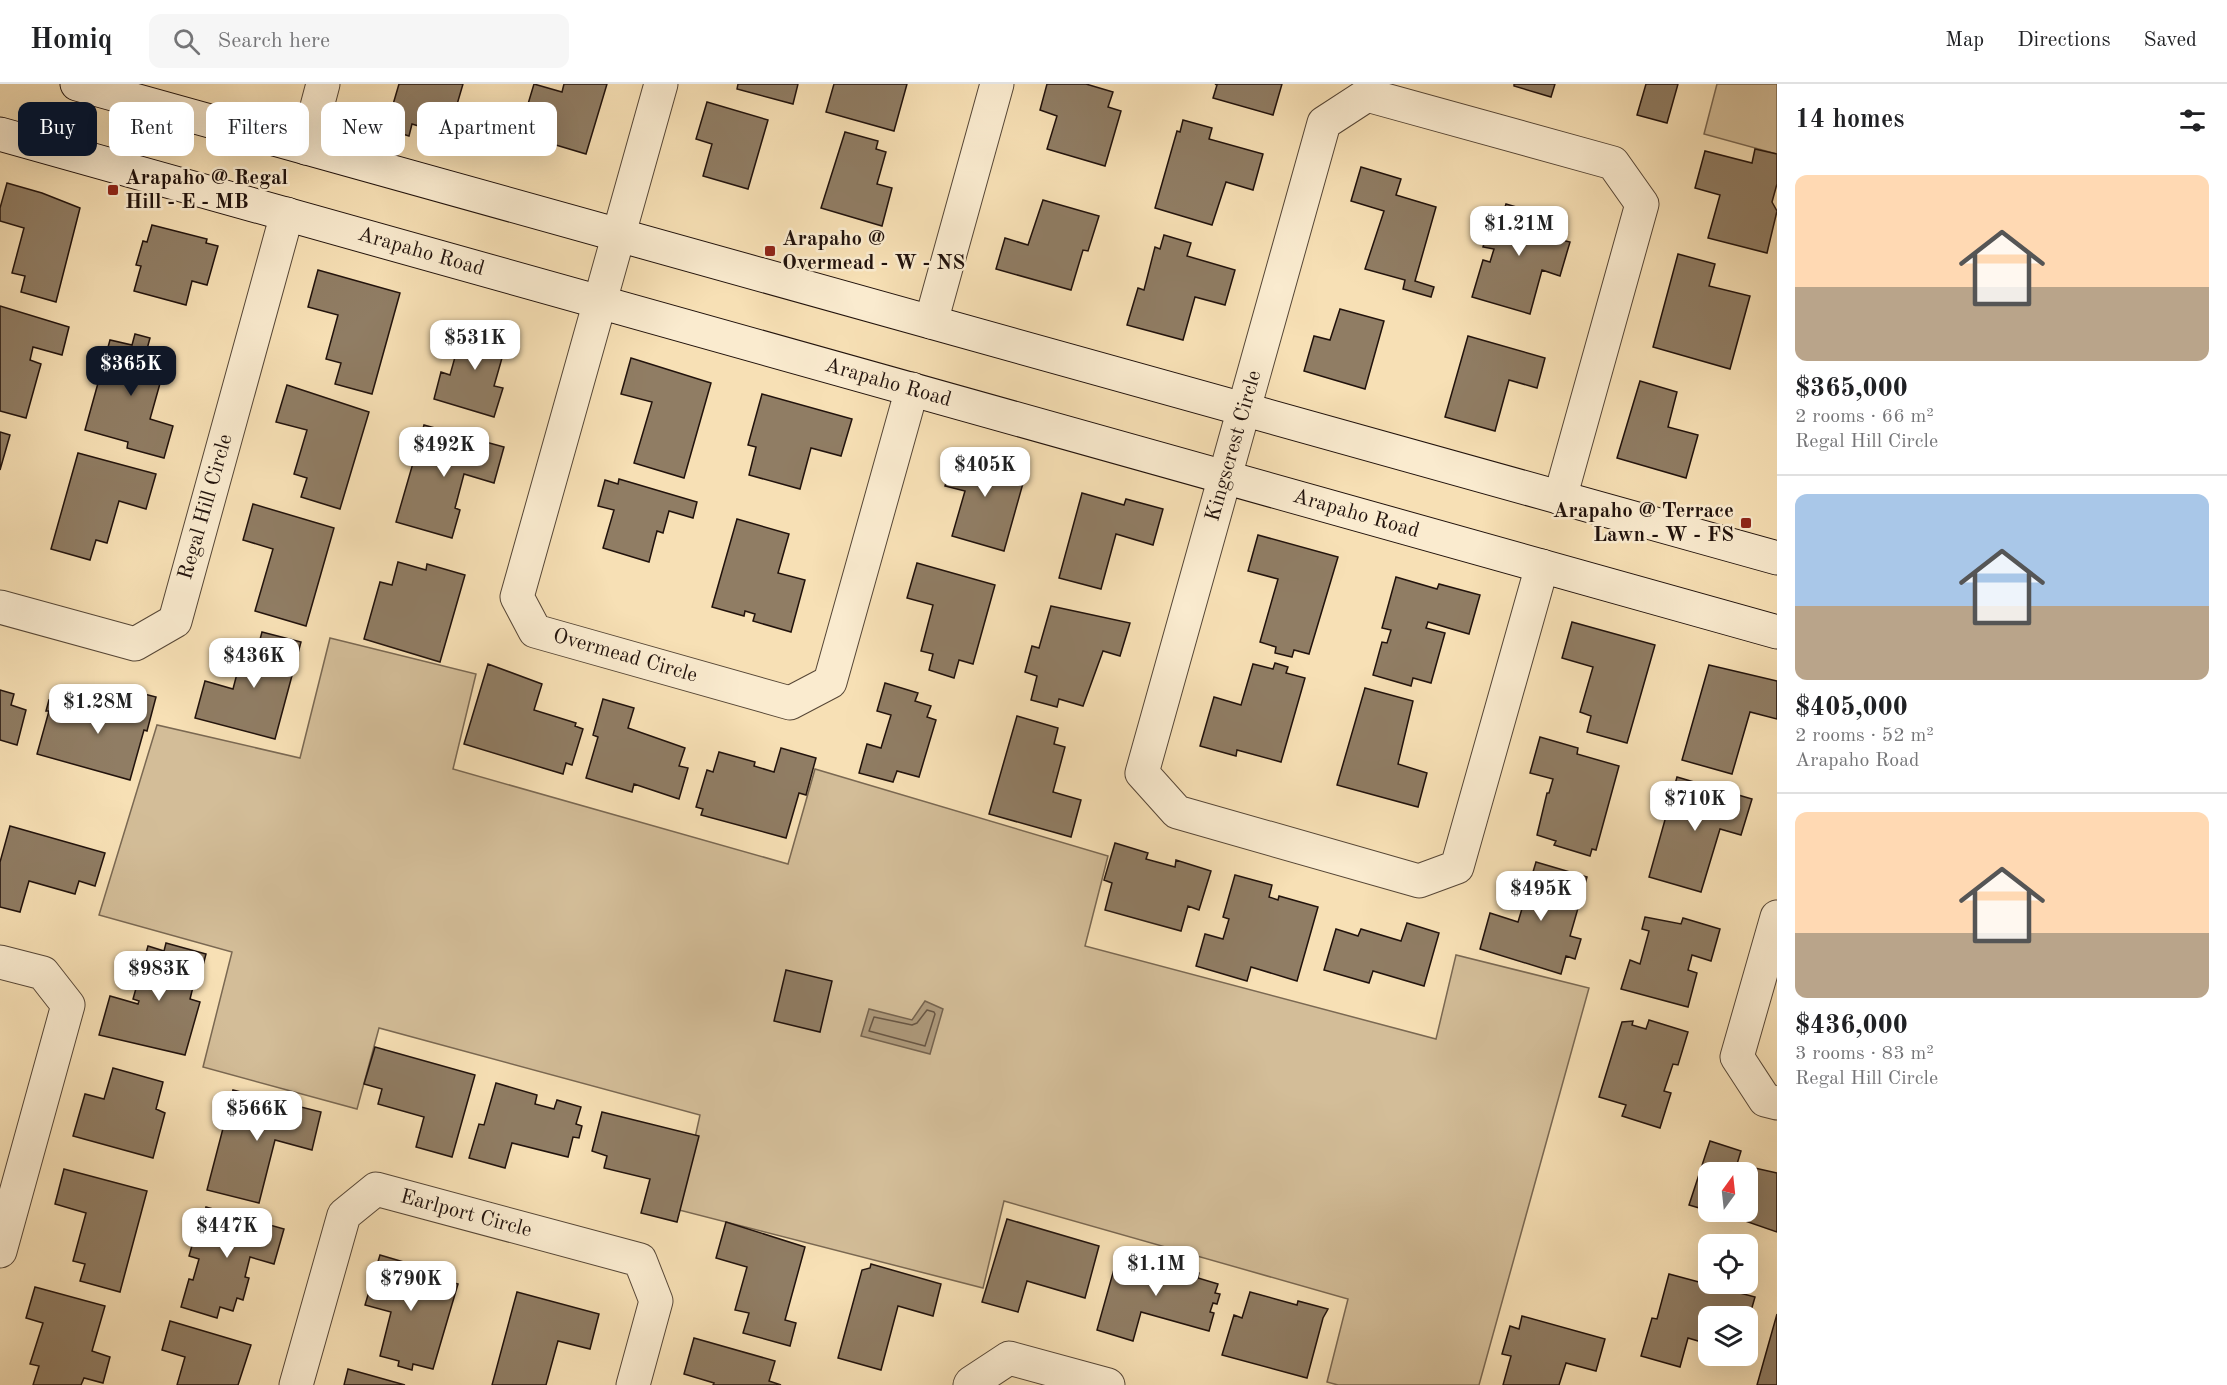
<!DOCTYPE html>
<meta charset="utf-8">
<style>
:root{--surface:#fff;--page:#f6f6f6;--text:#202124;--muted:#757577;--line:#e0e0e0;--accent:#111827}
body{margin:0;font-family:"Old Standard TT",serif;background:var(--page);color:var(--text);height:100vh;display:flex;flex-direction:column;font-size:22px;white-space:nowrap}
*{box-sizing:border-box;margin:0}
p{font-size:20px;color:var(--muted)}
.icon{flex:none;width:33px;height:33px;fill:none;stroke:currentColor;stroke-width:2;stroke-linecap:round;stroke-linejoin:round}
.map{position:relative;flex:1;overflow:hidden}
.drawer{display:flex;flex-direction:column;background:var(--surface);width:450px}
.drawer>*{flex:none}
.top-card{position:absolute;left:18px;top:18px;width:570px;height:54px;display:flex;gap:12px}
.needle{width:39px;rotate:15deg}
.fabs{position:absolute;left:1698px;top:1078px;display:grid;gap:12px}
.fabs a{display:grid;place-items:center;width:60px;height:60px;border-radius:12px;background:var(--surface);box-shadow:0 6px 24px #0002;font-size:30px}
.price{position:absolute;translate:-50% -51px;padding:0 14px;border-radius:12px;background:#fff;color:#222;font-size:20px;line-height:39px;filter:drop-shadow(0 2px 3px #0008)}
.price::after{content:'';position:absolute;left:50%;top:36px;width:18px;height:14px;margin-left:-9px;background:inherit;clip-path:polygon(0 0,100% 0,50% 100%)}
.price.current{background:var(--accent);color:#fff}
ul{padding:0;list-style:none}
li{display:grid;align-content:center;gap:12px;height:318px;padding:0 18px}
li+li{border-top:2px solid var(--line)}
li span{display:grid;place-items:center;height:186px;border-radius:12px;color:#555}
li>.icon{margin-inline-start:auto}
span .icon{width:108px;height:108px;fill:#fffc;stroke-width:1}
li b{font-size:26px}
h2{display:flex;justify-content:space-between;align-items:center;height:72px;padding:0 18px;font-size:26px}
.chip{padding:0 21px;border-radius:12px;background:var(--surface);box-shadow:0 6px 24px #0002;font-size:21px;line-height:54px}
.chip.current{background:var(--accent);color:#fff}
header{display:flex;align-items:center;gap:36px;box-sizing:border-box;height:84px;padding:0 30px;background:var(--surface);border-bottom:2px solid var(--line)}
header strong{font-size:28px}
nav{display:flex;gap:33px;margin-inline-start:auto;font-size:21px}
.search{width:420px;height:54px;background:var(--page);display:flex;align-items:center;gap:15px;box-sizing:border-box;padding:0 21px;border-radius:12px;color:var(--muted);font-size:22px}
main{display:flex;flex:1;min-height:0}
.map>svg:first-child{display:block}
</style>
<header>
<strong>Homiq</strong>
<div class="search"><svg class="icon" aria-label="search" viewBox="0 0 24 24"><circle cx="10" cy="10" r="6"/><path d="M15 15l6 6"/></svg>Search here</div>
<nav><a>Map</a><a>Directions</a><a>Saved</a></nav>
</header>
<main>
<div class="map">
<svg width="1777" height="1301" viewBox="0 0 1777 1301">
<rect width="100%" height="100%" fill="#f7e0b5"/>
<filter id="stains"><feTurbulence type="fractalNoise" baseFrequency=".00333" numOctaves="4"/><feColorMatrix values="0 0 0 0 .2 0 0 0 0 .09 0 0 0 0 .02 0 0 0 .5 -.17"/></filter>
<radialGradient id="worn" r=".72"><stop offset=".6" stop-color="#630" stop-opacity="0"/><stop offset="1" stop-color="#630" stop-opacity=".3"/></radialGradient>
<path fill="#d3bd98" stroke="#7a6852" stroke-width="1.5" d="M1717 0H1777V70L1704 50Z
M330 554 476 590 453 685 788 780 815 685 1108 772 1085 862 1436 955 1456 871 1589 904 1479 1301H1338L1327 1298 1348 1215 1004 1117 983 1204 679 1126 700 1031 379 944 357 1025 203 983 232 868 99 831 157 641 300 674Z"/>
<path fill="#ae9a7c" stroke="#76644f" stroke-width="1.5" d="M925 917 943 925 930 970 861 952 869 925 912 936Z"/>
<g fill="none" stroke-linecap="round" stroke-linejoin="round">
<path stroke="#685644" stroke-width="1.5" d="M927 926 934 928 935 930 925 962 869 947 874 933 912 941 917 939Z"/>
</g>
<path fill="#907d64" stroke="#21120c" stroke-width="1.5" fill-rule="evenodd" d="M399 0H463L448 51 412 40 409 52 396 48 400 36 389 34Z
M534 0 562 8 564 0H607L586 70 519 50Z
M738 0H798L793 20 737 5Z
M834 0H907L894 47 826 28Z
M1047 0H1086L1113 8 1108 23 1121 27 1105 82 1047 65 1057 32 1040 26Z
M1215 0H1282L1273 31 1213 14 1217 1Z
M1514 0H1555L1551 13 1514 2Z
M1646 0H1678L1667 39 1637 31Z
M707 18 768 36 748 105 703 92 712 60 696 55Z
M1183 36 1212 44 1209 55 1263 70 1253 106 1226 98 1212 141 1155 124 1177 47 1180 48Z
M845 48 878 57 876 65 886 68 877 100 892 104 882 142 821 124Z
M1755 65 1777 70V100L1772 118 1777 127 1767 169 1708 154 1720 111 1695 104 1705 67 1752 79Z
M1361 83 1401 95 1396 111 1436 123 1415 197 1434 203 1431 213 1403 205 1405 196 1365 185 1384 127 1351 117Z
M7 99 42 109 80 124 56 218 21 208 25 192 12 189 24 144 0 137V124Z
M1043 116 1099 132 1088 167 1083 166 1071 206 996 185 1005 154 1028 161Z
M1506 120 1558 135 1553 154 1570 158 1560 192 1542 186 1530 230 1472 213 1483 176 1490 178 1494 165 1483 163 1495 123 1504 126Z
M152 141 207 155 206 159 218 162 207 201 192 197 186 221 134 207 141 182 136 181 143 157 147 158Z
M1164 151 1191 159 1187 172 1235 186 1225 221 1195 213 1183 256 1127 241 1138 204 1144 206 1155 163 1160 165Z
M1678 170 1715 180 1709 202 1750 212 1730 285 1653 263Z
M318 186 400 209 372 310 335 300 341 279 326 275 338 231 308 223Z
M0 222 69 243 62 271 33 263 30 276 41 280 26 334 0 327Z
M1340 225 1384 237 1365 305 1304 287 1314 252 1330 256Z
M464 241 494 249 496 241 510 246 494 302 503 304 494 333 434 315 441 288 450 291Z
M135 250 150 254 147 265 168 271 150 335 173 342 164 374 127 364 128 358 85 346 110 256 132 261Z
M1468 252 1545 274 1537 304 1509 296 1495 347 1445 333Z
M631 274 711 299 684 394 634 379 652 318 621 310Z
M1640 297 1677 308 1668 343 1698 351 1686 394 1617 374Z
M287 301 369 328 340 425 301 413 307 394 294 390 307 346 276 338Z
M762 310 852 335 841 372 811 364 800 405 749 391 756 363 748 361Z
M424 341 504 363 494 399 464 390 455 424 460 426 452 454 396 438Z
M0 348 10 351 0 386Z
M956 365 1027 385 1004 467 952 452 965 407 945 402Z
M78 369 156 390 146 425 119 417 107 459 96 456 90 476 51 465Z
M619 395 697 418 693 434 669 427 663 449 657 447 649 478 603 464 614 426 598 422 605 396 618 400Z
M1082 409 1124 421 1126 415 1163 425 1153 461 1116 450 1101 505 1059 494Z
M253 420 334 444 306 542 255 527 273 465 243 456Z
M737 435 789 450 778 489 805 496 791 548 753 537 755 530 745 527 744 532 712 523Z
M1258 451 1338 473 1309 570 1294 566 1292 573 1275 569 1276 563 1260 558 1278 495 1248 487Z
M398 478 426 486 427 480 465 491 440 578 364 555 380 498 392 501Z
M917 479 995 501 973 580 959 576 954 594 929 586 933 570 921 567 933 521 907 514Z
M1396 493 1437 505 1439 500 1480 511 1469 550 1428 538 1426 544 1445 549 1431 599 1413 594 1411 602 1373 591 1382 558 1387 559 1391 546 1382 544Z
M1051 522 1130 539 1120 572 1103 567 1083 622 1059 615 1057 623 1031 616 1037 592 1025 588 1032 562 1039 564Z
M1572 538 1655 561 1627 659 1587 648 1591 632 1580 628 1593 583 1562 574Z
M262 548 301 558 275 655 195 634 205 597 233 605 245 559 258 563Z
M1275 579 1288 583 1286 589 1305 594 1281 678 1237 666 1236 672 1200 662 1214 613 1241 621 1253 580 1273 585Z
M488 580 542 600 534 626 576 639 575 642 583 645 572 681 566 679 563 690 464 660Z
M1709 581 1777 597V635L1750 628 1732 690 1682 676Z
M885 599 918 609 915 617 931 622 927 633 936 636 919 693 897 687 893 698 859 689 867 660 881 664 891 631 877 627Z
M121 604 156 613 147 647 144 646 130 696 37 670 49 627H46L49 616 113 634Z
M1365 604 1413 617 1398 680 1427 689 1418 723 1337 701Z
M0 606 14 610 11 621 26 626 17 661 0 656Z
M603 615 634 624 628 644 685 664 679 682 688 684 679 715 634 700 632 708 586 694 598 653 593 651Z
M1017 632 1058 644 1054 660 1065 663 1053 708 1081 716 1071 753 989 730Z
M1540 653 1578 664 1577 670 1619 682 1596 766 1592 765 1590 772 1554 761 1556 757 1537 751 1547 709H1549L1553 695 1530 689Z
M781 664 816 674 806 711 799 709 786 754 701 731 703 725 696 723 707 686 713 688 719 668 755 678 754 682 774 688Z
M1677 693 1752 715 1741 751 1720 745 1701 808 1649 793Z
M10 742 105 769 95 802 79 797 75 810 29 797 20 828 0 823V778Z
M1115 759 1148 769 1146 775 1175 783 1176 776 1211 787 1199 826 1188 822 1181 847 1105 826 1112 799 1104 796Z
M1536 778 1587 793 1570 852 1581 855 1575 875 1566 872 1561 890 1480 865 1490 829 1518 838Z
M1235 791 1272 801 1269 813 1278 816 1279 812 1318 823 1297 897 1251 883 1247 897 1196 882 1205 850 1223 855 1229 835 1223 833Z
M1645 833 1681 840 1683 834 1720 845 1711 877 1692 871 1688 886 1697 889 1688 923 1621 905 1630 876 1640 880 1649 847 1642 845Z
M1407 839 1439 849 1424 902 1373 887 1369 899 1324 886 1336 845 1358 852 1361 845 1401 857Z
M166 859 206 870 197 904 193 903 190 915 200 918 185 971 99 951 110 912 138 920 139 917 133 915 148 862 164 867Z
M786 886 832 897 820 948 774 937Z
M1649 936 1688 948 1678 981 1673 980 1664 1007 1671 1009 1660 1044 1622 1032 1626 1021 1599 1013 1622 938 1633 937 1632 941 1646 945Z
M375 963 475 991 452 1073 416 1063 424 1033 378 1020 382 1005 364 1000Z
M113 984 163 998 156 1025 165 1029 153 1074 73 1052 85 1010 104 1015Z
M496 999 537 1011 535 1020 554 1025 557 1016 581 1023 576 1040 582 1042 579 1054 573 1053 568 1073 512 1059 505 1084 469 1074 479 1040 484 1041Z
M233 1006 321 1028 312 1066 275 1056 259 1119 207 1106Z
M602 1028 699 1052 677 1138 641 1129 650 1095 604 1084 607 1072 592 1067Z
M1710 1057 1741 1067 1737 1080 1777 1089V1148L1728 1131 1727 1136 1704 1129 1706 1126 1689 1121ZM1708 1089H1748V1128H1708Z
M64 1085 147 1107 120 1208 80 1197 85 1180 73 1177 86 1129 55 1120Z
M206 1123 284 1145 274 1180 250 1173 245 1193 249 1194 243 1216 237 1214 233 1227 220 1223 217 1234 181 1223 189 1195 193 1196 199 1175 189 1172 202 1127H205Z
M1007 1135 1099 1162 1085 1214 1027 1197 1018 1228 982 1218Z
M726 1138 805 1163 785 1236 796 1239 790 1262 743 1249 749 1229 735 1226 747 1183 716 1174Z
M380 1171 414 1181 413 1187 458 1200 433 1285 413 1280 412 1286 398 1282 399 1277 380 1272 391 1228 365 1221Z
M1118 1171 1160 1183 1162 1177 1199 1189 1198 1194 1218 1200 1215 1209 1220 1210 1217 1220 1213 1219 1210 1228 1214 1229 1209 1247 1141 1228 1133 1257 1097 1246Z
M871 1180 941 1200 933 1232 898 1222 881 1286 838 1274 862 1186 870 1184Z
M1669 1190 1755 1213 1749 1234 1756 1236 1753 1248 1748 1246V1233H1708V1260L1688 1254 1680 1283 1641 1272 1652 1234 1657 1235Z
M35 1203 105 1222 92 1267 110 1273 103 1299 84 1294 81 1301H33L39 1282 30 1280 43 1239 26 1234Z
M517 1208 599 1230 590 1265 558 1257 546 1301H492Z
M1250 1208 1297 1221 1298 1217 1328 1225 1323 1234 1307 1294 1222 1271 1234 1231 1242 1234Z
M1777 1230V1301H1757Z
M1522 1232 1605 1255 1596 1287 1566 1279 1559 1301H1503L1511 1272 1502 1270 1510 1242 1519 1245Z
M170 1237 251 1261 238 1301H177L185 1273 162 1266Z
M694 1254 775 1277 769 1297 781 1301H713L714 1299 684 1290Z
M348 1285 405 1301H344Z"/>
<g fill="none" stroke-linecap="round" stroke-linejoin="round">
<g stroke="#564636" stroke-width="35">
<path id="minor" d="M661 0 517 513 535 547 790 619 830 598 912 305
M306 64 323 0
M931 238 997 0
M1542 482 1457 783 1419 797 1177 728 1142 689 1324 39 1367 11 1613 79 1642 120 1560 414
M0 523 135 560 175 537 287 130
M1777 833 1737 973 1765 1016 1777 1019
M0 878 43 889 68 921 0 1167
M296 1301 344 1131 376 1105 640 1176 656 1217 633 1301
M970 1301 971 1299 1009 1274 1108 1301"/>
</g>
<g stroke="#21120c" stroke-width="35">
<path id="secondary" d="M77 0 1777 474
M0 50 1777 548"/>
</g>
<use href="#minor" stroke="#faebcf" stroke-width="33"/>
<use href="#secondary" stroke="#faebcf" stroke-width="33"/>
</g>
<g fill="#8f2418" stroke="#faebcf" stroke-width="2">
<rect x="107" y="100" width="12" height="12" rx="3"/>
<rect x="764" y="161" width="12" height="12" rx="3"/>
<rect x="1740" y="433" width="12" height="12" rx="3"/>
</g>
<g text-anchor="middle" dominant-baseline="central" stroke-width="5" stroke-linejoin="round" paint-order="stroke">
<g font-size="21" font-weight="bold" fill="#21120c" stroke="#faebcf" text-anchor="start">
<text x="125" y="94">Arapaho @ Regal<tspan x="125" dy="24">Hill - E - MB</tspan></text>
<text x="782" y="155">Arapaho @<tspan x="782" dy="24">Overmead - W - NS</tspan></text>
<text x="1734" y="427" text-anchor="end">Arapaho @ Terrace<tspan x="1734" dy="24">Lawn - W - FS</tspan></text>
</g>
<g font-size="21" fill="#21120c" stroke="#faebcf">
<text transform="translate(421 168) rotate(16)">Arapaho Road</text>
<text transform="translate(888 299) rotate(16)">Arapaho Road</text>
<text transform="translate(1234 362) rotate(-74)">Kingscrest Circle</text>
<text transform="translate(206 423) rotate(-74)">Regal Hill Circle</text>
<text transform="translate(1356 430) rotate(16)">Arapaho Road</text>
<text transform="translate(625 572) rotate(16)">Overmead Circle</text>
<text transform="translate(466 1130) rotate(15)">Earlport Circle</text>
</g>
</g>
<rect width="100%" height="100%" filter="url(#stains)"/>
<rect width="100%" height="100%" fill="url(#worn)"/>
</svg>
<div class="fabs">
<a><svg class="needle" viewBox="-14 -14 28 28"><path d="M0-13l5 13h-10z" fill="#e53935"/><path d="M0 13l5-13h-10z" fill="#757577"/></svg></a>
<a><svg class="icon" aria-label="locate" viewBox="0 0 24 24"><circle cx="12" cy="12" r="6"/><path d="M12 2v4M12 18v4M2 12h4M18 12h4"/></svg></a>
<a><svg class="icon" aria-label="layers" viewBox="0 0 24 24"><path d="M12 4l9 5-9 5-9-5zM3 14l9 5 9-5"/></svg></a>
</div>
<b class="price" style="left:1519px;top:173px">$1.21M</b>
<b class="price" style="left:475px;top:287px">$531K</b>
<b class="price current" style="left:131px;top:313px">$365K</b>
<b class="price" style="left:444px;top:394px">$492K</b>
<b class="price" style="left:985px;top:414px">$405K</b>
<b class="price" style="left:254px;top:605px">$436K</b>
<b class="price" style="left:98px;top:651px">$1.28M</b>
<b class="price" style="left:1695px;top:748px">$710K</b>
<b class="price" style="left:1541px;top:838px">$495K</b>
<b class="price" style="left:159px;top:918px">$983K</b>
<b class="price" style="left:257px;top:1058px">$566K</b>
<b class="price" style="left:227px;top:1175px">$447K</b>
<b class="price" style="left:1156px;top:1213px">$1.1M</b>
<b class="price" style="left:411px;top:1228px">$790K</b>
<div class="top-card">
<a class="chip current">Buy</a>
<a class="chip">Rent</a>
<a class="chip">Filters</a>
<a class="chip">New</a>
<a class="chip">Apartment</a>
</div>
</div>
<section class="drawer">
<h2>14 homes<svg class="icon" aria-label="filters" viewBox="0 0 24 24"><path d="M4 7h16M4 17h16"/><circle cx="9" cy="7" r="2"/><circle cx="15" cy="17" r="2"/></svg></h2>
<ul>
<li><span style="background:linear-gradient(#ffd9b3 60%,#b9a48a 0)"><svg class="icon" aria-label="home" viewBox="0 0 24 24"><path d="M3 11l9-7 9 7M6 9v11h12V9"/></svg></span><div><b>$365,000</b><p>2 rooms · 66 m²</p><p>Regal Hill Circle</p></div></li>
<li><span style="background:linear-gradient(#a9c7e8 60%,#b9a48a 0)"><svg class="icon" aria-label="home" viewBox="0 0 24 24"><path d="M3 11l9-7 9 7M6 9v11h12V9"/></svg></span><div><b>$405,000</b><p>2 rooms · 52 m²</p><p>Arapaho Road</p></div></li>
<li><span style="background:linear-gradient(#ffd9b3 65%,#b9a48a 0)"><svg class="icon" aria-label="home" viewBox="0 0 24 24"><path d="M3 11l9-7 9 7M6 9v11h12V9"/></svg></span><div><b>$436,000</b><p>3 rooms · 83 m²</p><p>Regal Hill Circle</p></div></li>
</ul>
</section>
</main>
